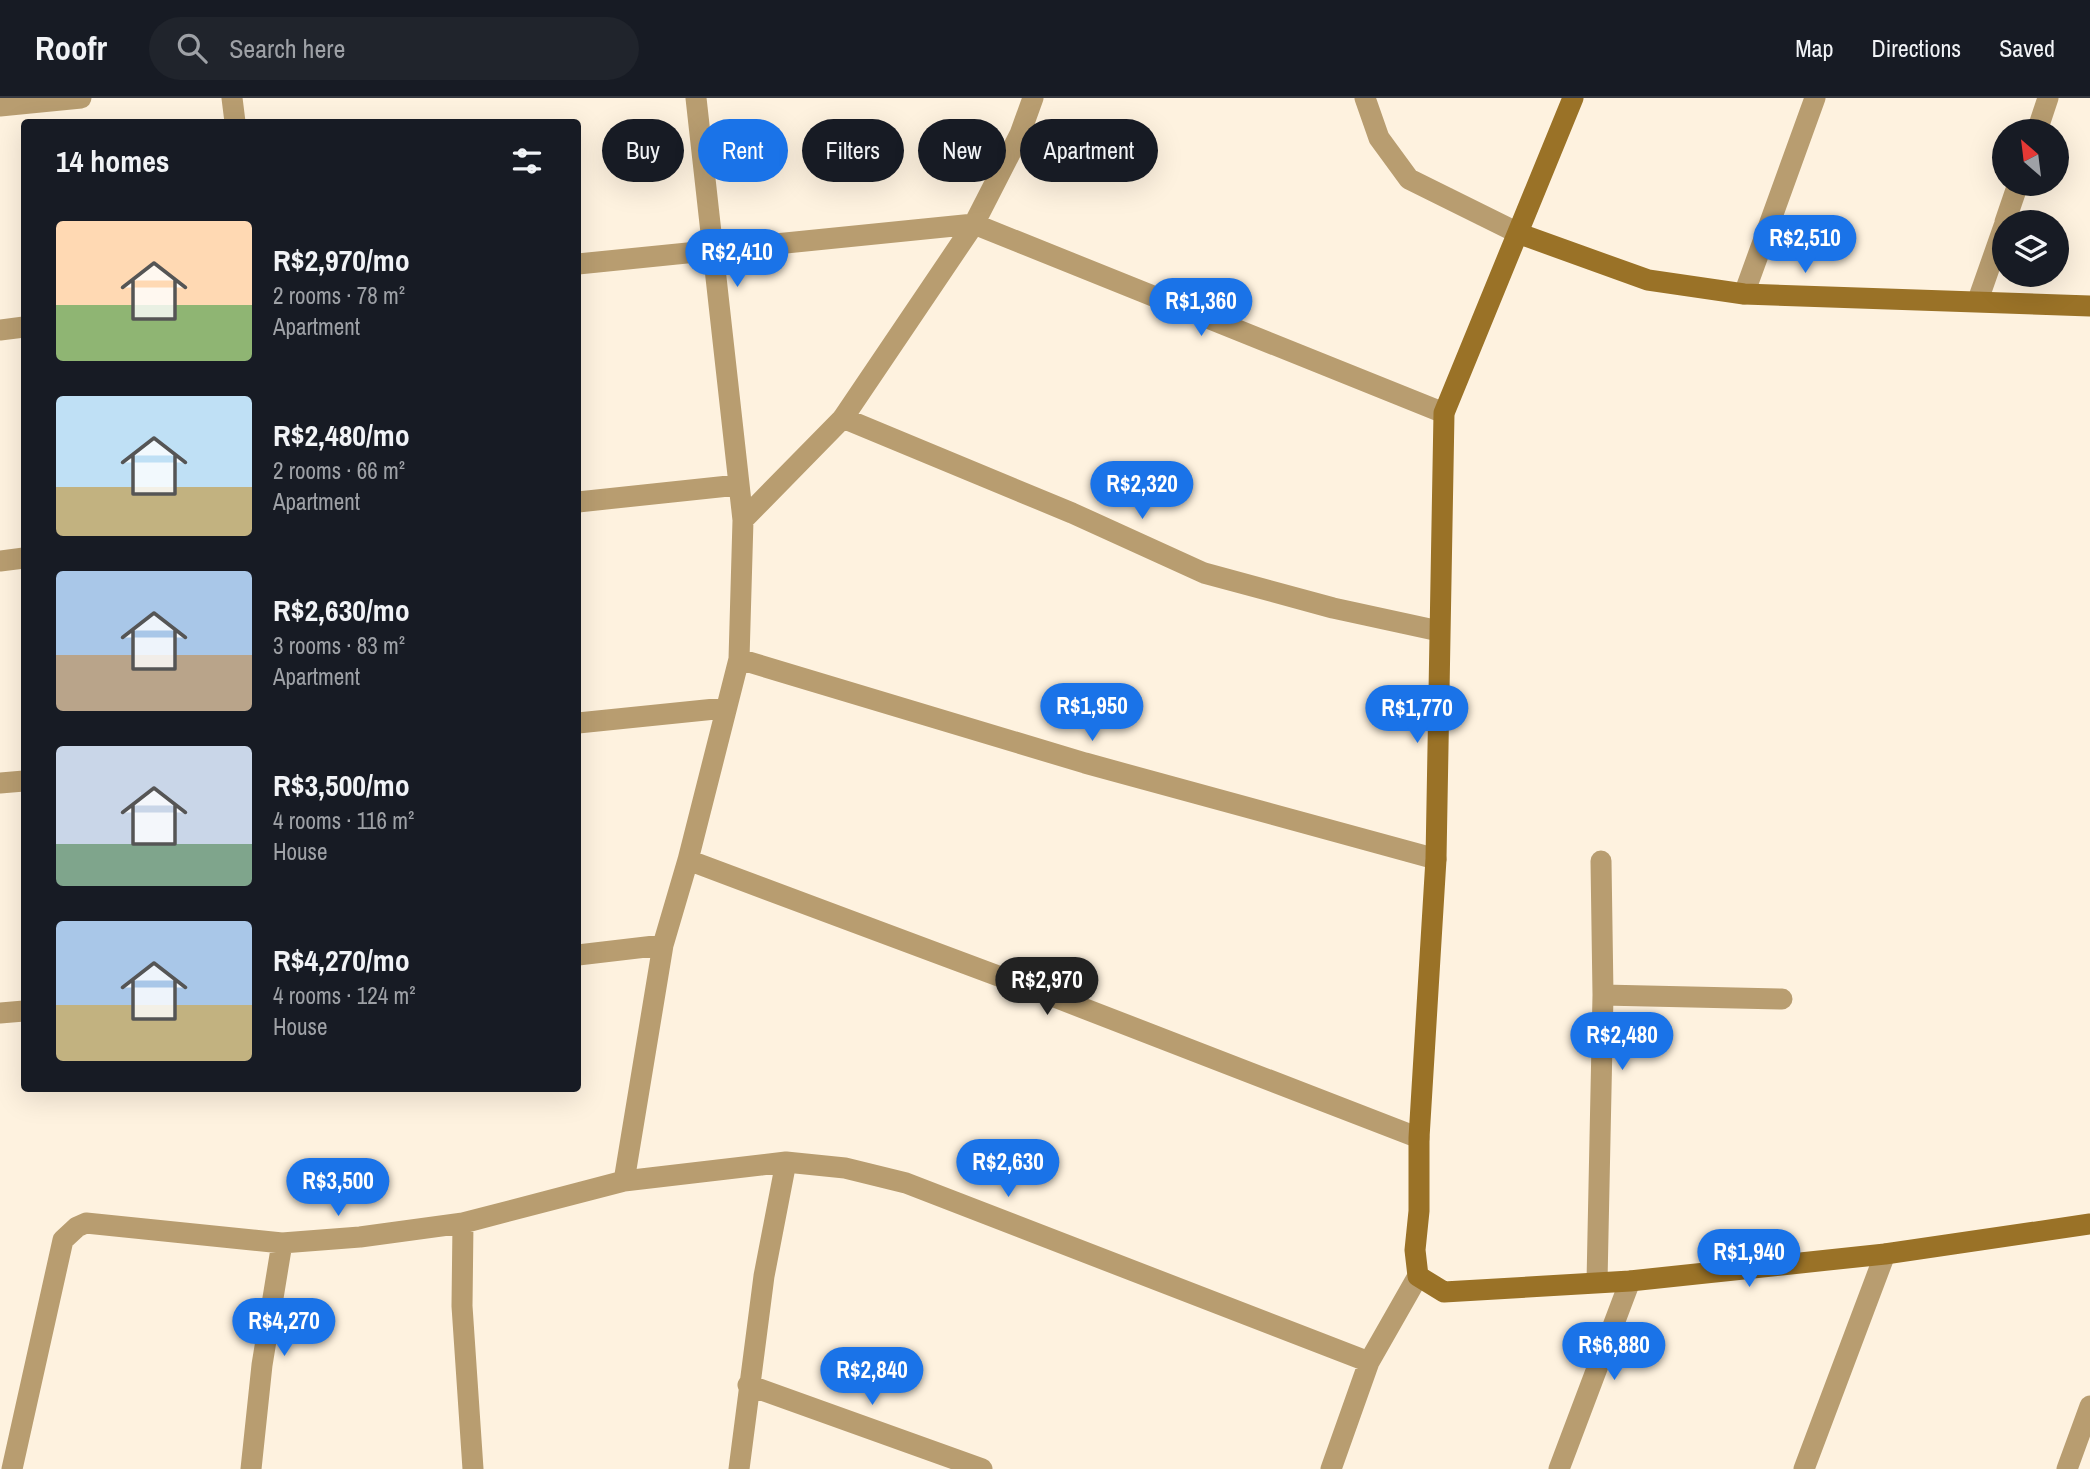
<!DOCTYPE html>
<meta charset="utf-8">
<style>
:root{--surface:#171b24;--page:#20242c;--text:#f1f3f6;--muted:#9ea1a6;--line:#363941;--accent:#1a73e8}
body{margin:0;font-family:"Archivo Narrow",sans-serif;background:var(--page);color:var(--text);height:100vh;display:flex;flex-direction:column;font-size:26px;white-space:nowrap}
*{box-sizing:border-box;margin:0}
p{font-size:23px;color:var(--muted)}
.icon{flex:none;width:38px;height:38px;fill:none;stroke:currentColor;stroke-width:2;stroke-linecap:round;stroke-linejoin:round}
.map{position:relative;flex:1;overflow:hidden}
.side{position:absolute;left:21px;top:21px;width:560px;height:973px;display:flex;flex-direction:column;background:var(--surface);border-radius:7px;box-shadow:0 7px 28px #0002}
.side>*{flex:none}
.banner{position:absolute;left:602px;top:21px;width:665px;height:63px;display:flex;gap:14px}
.needle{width:46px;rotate:332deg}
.controls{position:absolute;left:1992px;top:21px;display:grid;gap:14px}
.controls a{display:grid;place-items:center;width:77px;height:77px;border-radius:50%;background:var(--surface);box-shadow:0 7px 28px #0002;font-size:35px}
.price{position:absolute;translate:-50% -60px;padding:0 16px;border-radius:24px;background:var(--accent);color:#fff;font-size:23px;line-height:46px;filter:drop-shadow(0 2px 4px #0008)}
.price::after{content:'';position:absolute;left:50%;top:42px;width:21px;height:16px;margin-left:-10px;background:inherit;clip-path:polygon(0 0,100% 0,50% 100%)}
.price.active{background:#222;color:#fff}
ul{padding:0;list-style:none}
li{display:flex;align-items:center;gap:21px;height:175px;padding:0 35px}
li span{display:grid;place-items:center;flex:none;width:196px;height:140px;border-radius:7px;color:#555}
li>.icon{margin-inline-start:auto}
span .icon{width:84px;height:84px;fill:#fffc;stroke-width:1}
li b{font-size:30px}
h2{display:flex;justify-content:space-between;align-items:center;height:84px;padding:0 35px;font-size:30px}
.chip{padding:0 24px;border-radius:32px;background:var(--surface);box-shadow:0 7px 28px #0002;font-size:24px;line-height:63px}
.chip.active{background:var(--accent);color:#fff}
header{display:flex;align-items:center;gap:42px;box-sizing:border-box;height:98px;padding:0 35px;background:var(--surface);border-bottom:2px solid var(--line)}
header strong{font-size:33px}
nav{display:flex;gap:38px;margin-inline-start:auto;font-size:24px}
.search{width:490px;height:63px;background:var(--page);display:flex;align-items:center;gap:18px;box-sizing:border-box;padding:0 24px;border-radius:38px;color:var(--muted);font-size:26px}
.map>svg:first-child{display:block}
</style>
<header>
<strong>Roofr</strong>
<div class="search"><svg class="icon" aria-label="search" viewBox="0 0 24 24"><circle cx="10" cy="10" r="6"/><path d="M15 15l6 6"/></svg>Search here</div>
<nav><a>Map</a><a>Directions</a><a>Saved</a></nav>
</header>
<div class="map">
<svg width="2090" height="1371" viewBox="0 0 2090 1371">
<rect width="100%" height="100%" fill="#fef2df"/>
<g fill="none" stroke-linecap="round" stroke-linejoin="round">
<path stroke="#b89d70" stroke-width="21" d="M232 0 235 24
M1365 0 1379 40 1409 81 1520 136
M0 8 81 0
M2037 33 2048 0
M2005 124 2018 86
M578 166 974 126 1444 315
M1744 196 1815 0
M1978 202 2004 128
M0 232 24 229
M843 320 1072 415 1204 475 1333 510 1439 533
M578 404 738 387
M743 422 843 320 974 126 1020 36 1033 0
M0 463 24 460
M739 561 1085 665 1436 761
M578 625 725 610
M0 685 24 683
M688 762 1057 900 1419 1040
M578 857 663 847
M1603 897 1782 901
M0 915 24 913
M624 1083 663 847 688 762 739 561 743 422 696 0
M463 1125 462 1208 473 1371
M1597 1184 1603 897 1601 763
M748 1287 982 1371
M12 1371 63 1142 77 1129 86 1125 282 1145 360 1139 463 1125 624 1083 786 1064 845 1070 906 1085 1369 1264
M251 1371 262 1267 282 1145
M739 1371 764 1178 786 1064
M1331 1371 1369 1264 1418 1178
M1559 1371 1630 1183
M1804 1371 1885 1156
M2067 1371 2090 1308"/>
<path stroke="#9a7227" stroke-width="21" d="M1573 0 1444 315 1436 761 1419 1040V1113L1415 1152 1418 1178 1444 1194 1630 1183 1885 1156 2090 1126
M1520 136 1648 182 1744 196 2090 208"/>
</g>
</svg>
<div class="controls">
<a><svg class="needle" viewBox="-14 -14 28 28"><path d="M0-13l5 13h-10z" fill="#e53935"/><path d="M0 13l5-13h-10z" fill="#9ea1a6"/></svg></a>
<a><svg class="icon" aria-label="layers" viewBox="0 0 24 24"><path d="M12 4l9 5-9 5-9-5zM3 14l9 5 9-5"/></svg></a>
</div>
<b class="price" style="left:1805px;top:177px">R$2,510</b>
<b class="price" style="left:737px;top:191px">R$2,410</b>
<b class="price" style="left:1201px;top:240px">R$1,360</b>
<b class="price" style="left:1142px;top:423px">R$2,320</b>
<b class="price" style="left:1092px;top:645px">R$1,950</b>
<b class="price" style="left:1417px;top:647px">R$1,770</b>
<b class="price active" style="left:1047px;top:919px">R$2,970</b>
<b class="price" style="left:1622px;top:974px">R$2,480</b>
<b class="price" style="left:1008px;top:1101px">R$2,630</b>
<b class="price" style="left:338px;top:1120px">R$3,500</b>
<b class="price" style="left:1749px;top:1191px">R$1,940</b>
<b class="price" style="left:284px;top:1260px">R$4,270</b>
<b class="price" style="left:1614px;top:1284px">R$6,880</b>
<b class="price" style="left:872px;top:1309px">R$2,840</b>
<div class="banner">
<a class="chip">Buy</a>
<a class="chip active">Rent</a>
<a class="chip">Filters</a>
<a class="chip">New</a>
<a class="chip">Apartment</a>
</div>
<section class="side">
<h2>14 homes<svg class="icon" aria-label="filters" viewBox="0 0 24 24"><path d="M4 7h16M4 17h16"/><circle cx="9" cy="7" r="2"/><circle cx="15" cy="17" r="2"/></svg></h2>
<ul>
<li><span style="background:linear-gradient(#ffd9b3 60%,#8fb573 0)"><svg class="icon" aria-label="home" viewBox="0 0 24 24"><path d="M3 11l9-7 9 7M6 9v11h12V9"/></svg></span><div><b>R$2,970/mo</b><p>2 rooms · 78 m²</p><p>Apartment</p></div></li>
<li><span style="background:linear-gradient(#bfe0f5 65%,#c2b280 0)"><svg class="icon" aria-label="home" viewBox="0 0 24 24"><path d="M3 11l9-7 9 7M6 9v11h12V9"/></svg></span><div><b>R$2,480/mo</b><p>2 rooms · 66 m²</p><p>Apartment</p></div></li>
<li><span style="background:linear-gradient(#a9c7e8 60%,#b9a48a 0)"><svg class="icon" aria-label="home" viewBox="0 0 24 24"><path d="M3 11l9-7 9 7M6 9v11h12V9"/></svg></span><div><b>R$2,630/mo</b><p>3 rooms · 83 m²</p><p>Apartment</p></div></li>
<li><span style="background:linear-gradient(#c9d6e8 70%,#7fa58c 0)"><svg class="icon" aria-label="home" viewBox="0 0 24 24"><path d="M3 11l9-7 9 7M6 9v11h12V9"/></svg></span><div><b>R$3,500/mo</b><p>4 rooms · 116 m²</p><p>House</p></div></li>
<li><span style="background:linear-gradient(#a9c7e8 60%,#c2b280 0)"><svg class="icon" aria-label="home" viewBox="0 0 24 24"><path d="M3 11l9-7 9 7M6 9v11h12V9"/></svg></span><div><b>R$4,270/mo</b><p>4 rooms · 124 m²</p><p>House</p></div></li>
</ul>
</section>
</div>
